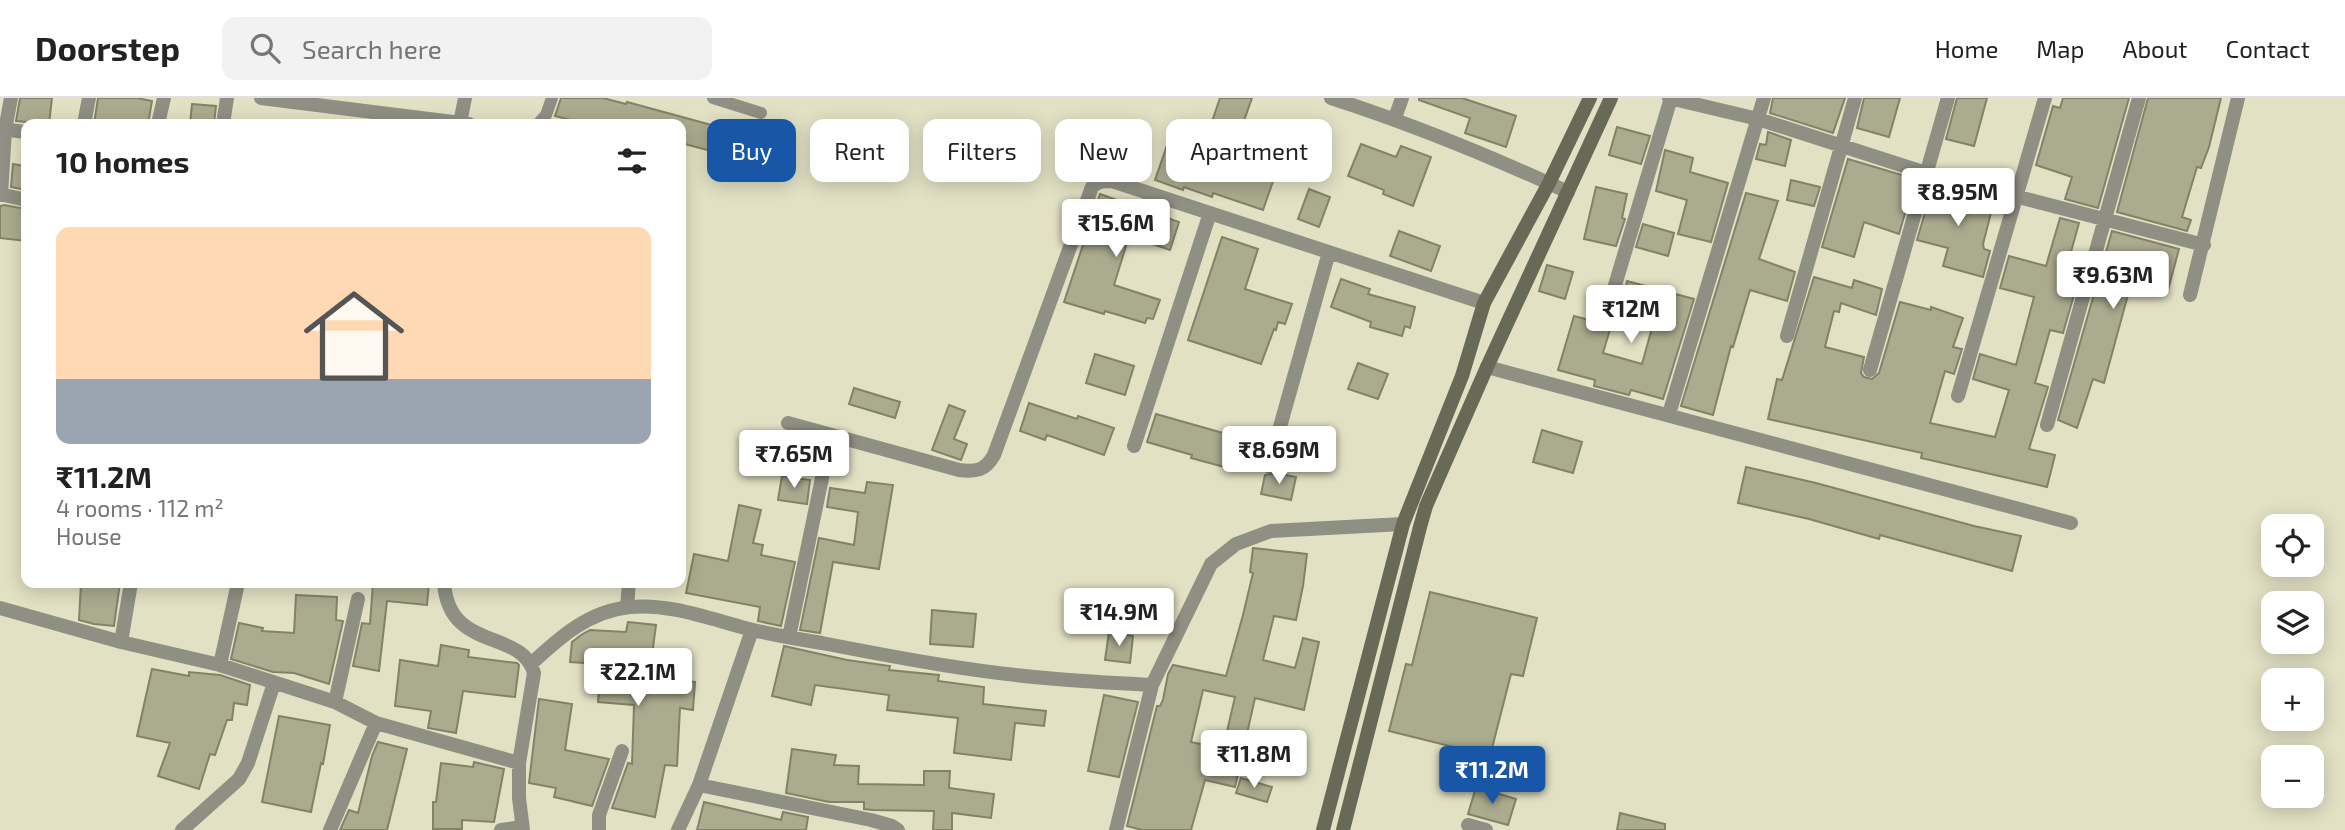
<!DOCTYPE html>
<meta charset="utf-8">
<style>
:root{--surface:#fff;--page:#f2f2f2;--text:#222;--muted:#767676;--line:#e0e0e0;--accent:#1857a8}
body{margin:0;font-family:"Exo 2",sans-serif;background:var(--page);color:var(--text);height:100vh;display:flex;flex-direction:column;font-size:26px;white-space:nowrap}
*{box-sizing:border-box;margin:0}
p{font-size:23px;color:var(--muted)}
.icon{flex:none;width:38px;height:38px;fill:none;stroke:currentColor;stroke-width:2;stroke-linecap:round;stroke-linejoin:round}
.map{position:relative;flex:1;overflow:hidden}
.side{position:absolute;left:21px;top:21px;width:665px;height:469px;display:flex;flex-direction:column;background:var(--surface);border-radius:14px;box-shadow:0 4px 18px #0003}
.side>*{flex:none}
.guide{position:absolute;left:707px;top:21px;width:665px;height:63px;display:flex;gap:14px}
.controls{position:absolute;left:2261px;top:416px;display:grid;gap:14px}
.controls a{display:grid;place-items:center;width:63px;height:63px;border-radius:14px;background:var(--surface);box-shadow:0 4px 18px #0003;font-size:35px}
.price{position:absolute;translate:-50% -60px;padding:0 16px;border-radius:7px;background:#fff;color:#222;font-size:23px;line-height:46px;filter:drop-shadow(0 2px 4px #0008)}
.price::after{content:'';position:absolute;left:50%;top:42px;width:21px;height:16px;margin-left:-10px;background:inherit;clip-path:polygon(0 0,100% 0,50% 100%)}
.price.active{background:var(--accent);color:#fff}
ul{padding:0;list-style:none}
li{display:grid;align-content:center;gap:14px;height:371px;padding:0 35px}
li span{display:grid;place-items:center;height:217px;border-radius:14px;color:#555}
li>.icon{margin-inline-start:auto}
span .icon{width:126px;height:126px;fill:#fffc;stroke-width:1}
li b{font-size:30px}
h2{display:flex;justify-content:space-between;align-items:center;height:84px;padding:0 35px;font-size:30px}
.chip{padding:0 24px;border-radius:14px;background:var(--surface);box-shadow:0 4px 18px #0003;font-size:24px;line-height:63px}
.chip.active{background:var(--accent);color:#fff}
header{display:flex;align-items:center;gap:42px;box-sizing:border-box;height:98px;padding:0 35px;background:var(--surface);border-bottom:2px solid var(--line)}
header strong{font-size:33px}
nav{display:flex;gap:38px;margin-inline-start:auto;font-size:24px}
.search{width:490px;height:63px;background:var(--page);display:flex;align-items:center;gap:18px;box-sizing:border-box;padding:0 24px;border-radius:14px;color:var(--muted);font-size:26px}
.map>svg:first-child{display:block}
</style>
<header>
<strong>Doorstep</strong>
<div class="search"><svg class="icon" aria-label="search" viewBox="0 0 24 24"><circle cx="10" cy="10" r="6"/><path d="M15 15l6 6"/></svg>Search here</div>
<nav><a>Home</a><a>Map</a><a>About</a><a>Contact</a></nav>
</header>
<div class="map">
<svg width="2345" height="732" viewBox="0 0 2345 732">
<rect width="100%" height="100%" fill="#e2e1c4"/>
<path fill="#abab8f" stroke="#838267" stroke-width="2" fill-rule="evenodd" d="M20 0H52L49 26 16 23Z
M98 0H137L152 3 148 26H94Z
M561 0H603L626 6 627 4 759 40 752 64 681 45V26H587L555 18Z
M1220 0H1252L1233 54 1278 69 1263 112 1213 95 1212 99 1184 89 1183 92 1155 82 1172 33 1205 44Z
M1419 0H1462L1516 18 1506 49 1465 35 1470 20 1419 2Z
M1773 0H1845L1833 35 1770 15Z
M1864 0H1900L1889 39 1857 30Z
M1957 0H1987L1974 48 1946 41Z
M2063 0H2129L2098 110 2065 101 2072 79 2036 67 2053 8 2060 10Z
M2148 0H2221L2209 49 2201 70 2197 69 2182 119 2191 122 2187 133 2117 114Z
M192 6 216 8 214 26H190Z
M1617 29 1650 38 1641 66 1609 57Z
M1768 34 1791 42 1785 68 1756 61 1760 46 1766 47Z
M1361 46 1396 59 1401 48 1431 59 1413 108 1383 96 1384 92 1348 78Z
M1665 52 1693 60 1690 74 1728 85 1711 144 1678 136 1687 102 1656 93Z
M1848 61 1915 81 1899 136 1864 124 1854 159 1822 149Z
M13 66 26 68V92L11 89Z
M1791 82 1820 89 1814 108 1787 102Z
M1933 87 1994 103 1983 146 1984 151 1990 153 1983 179 1943 168 1948 150 1917 142Z
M1596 89 1627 96 1622 120 1625 121 1616 148 1584 141Z
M1309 91 1330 99 1319 129 1298 121Z
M1746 95 1778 103 1759 161 1795 174 1787 203 1750 192 1733 249 1731 248 1713 317 1681 308Z
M1100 96 1179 124 1170 152 1129 138 1114 187 1160 202 1153 221 1147 220 1145 225 1105 213 1104 216 1064 204Z
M4 107 26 111V143L0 140V108Z
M2060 120 2079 125 2066 172 2080 176 2063 235 2050 232 2035 285 2048 289 2029 351 2055 357 2047 389 1921 360 1922 355 1768 321 1777 281 1782 282 1814 179 1852 190 1854 182 1882 191 1876 217 1841 205 1839 214 1834 213 1825 249 1864 259 1861 275 1864 279 1872 281 1879 275 1900 204 1931 212V209L1963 220 1953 249 1962 251 1954 276 1945 273 1930 325 1995 339 2009 292 1973 281 1980 256 2016 267 2034 199 2000 190 2009 158 2046 168Z
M1643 126 1674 135 1668 158 1636 149Z
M1399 133 1440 148 1431 173 1390 158Z
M2112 133 2179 151 2168 192 2132 182 2104 285 2093 281 2077 330 2058 322Z
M1222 139 1258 151 1245 191 1292 206 1285 226 1278 224 1276 232 1274 231 1261 266 1188 242Z
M1547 167 1573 174 1565 201 1539 193Z
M1341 181 1370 191 1368 196 1415 209 1410 230 1405 228 1402 238 1370 229 1371 224 1331 209Z
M1627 183 1694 201 1663 301 1631 292 1629 297 1594 288 1595 282 1558 272 1574 218 1611 228 1603 255 1642 266 1655 219 1621 211Z
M1095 256 1134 268 1125 297 1086 285Z
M1358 265 1388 276 1378 301 1348 291Z
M854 290 900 304 895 320 849 306Z
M1029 305 1077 321 1078 318 1114 330 1104 357 1047 337 1045 342 1020 333Z
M949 307 965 313 954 341 967 346 961 362 932 352Z
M1156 316 1237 339 1228 370 1191 360 1192 357 1147 344Z
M1542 332 1582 344 1573 375 1533 364Z
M1746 369 1816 385 1974 428 2021 438 2012 473 1880 437 1879 441 1809 421 1738 405Z
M1275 375 1296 379 1291 402 1261 396 1265 377Z
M782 378 810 382 807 406 778 402Z
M867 384 893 387 879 471 833 464 820 535 800 532 819 440 854 447 858 414 827 409 830 390 865 395Z
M739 407 761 412 753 445 763 447 761 457 795 464 781 528 758 523 760 509 686 495 694 456 728 463Z
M1253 450 1307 456 1303 488 1296 522 1274 518 1263 562 1295 570 1303 540 1319 544 1304 612 1255 600 1235 689 1205 682 1191 732H1142L1127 728 1157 608H1160L1163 602 1168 576 1173 567 1226 578 1243 517 1253 475 1250 474ZM1203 592 1235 599 1223 651 1191 644Z
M81 485H120L114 528 94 526 79 522Z
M373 485H429L427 507 387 503 379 573 353 568 362 525 370 526Z
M1430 494 1537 520 1523 578 1511 576 1490 658 1389 633 1406 566 1412 567Z
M296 497 337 499 336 522 343 523 329 586 294 575 273 574 231 561 239 525 263 530 262 533 294 535Z
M932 512 976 516 973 549 930 546Z
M628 524 656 527 649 580 695 584 693 612 680 610 677 668 665 667 655 719 612 710 628 665 632 666 634 607 598 604 601 566 570 564 572 544 581 537 590 532 626 534Z
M1109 534 1133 538 1130 565 1105 562Z
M441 547 469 552 468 559 517 565 519 567 515 599 463 593 456 635 428 630 431 613 395 608 400 562 438 568Z
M784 548 847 562 890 568 889 572 939 577 938 583 984 589 983 606 1046 613 1044 628 1015 625 1011 662 954 655 958 620 887 612 889 597 815 587 811 607 772 598Z
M152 571 189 578V574L220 577 250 587 247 607 234 605 232 622H227L215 657 210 656 199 691 158 678 170 645 137 638Z
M1104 597 1138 604 1119 679 1088 673Z
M539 601 572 606 565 652 609 661 592 708 554 699 556 690 529 685Z
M279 618 330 627 323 666 321 665 311 714 262 704Z
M378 644 407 651 387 732H340L349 712 358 715 372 658Z
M792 651 836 657 834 667 859 668 858 686 924 687V673H950L949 690 994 696 991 720 952 715V732H933L934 713 872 712 864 711V704H829L786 695Z
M474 664 504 671 494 724 462 722V731H433V704H436L441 665 473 669Z
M1241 680 1272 689 1267 704 1236 695Z
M1476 689 1516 701 1508 727 1468 716Z
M704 704 781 722 783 714 808 719 806 732H697Z
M1620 715 1665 726V732H1617Z"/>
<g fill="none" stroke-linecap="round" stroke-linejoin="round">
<path stroke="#8f8f83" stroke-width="12" d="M713 0 761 15
M538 26 546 17 552 0"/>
<path stroke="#8f8f83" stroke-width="14" d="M261 0 469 26
M1331 0C1412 26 1490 58 1568 94
M1669 0 1758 21 1926 75 2204 147
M1395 20 1402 0
M460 25 465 0
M84 26 89 0
M158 26 164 0
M223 26 227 0
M0 31 26 34
M0 96 26 102
M1 97 5 32 11 0
M2190 197 2238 0
M1610 204 1671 0
M1787 238 1855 0
M1487 269 2071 425
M1870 272 1948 0
M1958 298 2045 0
M1669 316 1764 0
M788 325 959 372C976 374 985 373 994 357L1092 89C1098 83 1104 83 1112 83L1484 205
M2047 327 2139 0
M1134 348 1210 115
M1269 368 1329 154
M444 485C449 555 522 530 534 575L519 665V700L523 732
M627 509 629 485
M0 510 121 544 220 567 335 604 376 625 519 665
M789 539 822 380 821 334
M121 544 131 485
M531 566C560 539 589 513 630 509 670 505 710 521 749 531 773 537 797 541 822 545 899 560 978 575 1057 581 1089 584 1120 585 1152 587
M220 567 238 485
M335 604 358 501
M699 687 871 722 892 728 898 732
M1468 727 1486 732
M182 732 239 681 248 665 274 585
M330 732 376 625
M501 732 522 729
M599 732V717L622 653
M678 732 699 687 752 532
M1116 732 1152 587 1211 466 1236 446 1271 433 1403 426"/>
<path stroke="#696957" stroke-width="14" d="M1323 732 1403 426 1462 278 1484 205 1549 85 1590 0
M1343 732 1420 429 1426 408 1487 269 1611 0"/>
</g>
</svg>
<div class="controls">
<a><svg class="icon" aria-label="locate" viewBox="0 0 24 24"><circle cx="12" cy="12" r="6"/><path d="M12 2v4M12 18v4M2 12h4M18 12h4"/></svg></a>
<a><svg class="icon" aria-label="layers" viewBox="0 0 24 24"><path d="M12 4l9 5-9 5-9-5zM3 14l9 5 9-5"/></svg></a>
<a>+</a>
<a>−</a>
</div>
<b class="price" style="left:1958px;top:130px">₹8.95M</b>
<b class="price" style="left:1116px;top:161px">₹15.6M</b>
<b class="price" style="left:2113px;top:213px">₹9.63M</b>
<b class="price" style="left:1631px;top:247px">₹12M</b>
<b class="price" style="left:1279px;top:388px">₹8.69M</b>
<b class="price" style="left:794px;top:392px">₹7.65M</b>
<b class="price" style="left:1119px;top:550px">₹14.9M</b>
<b class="price" style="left:638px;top:610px">₹22.1M</b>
<b class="price" style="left:1254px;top:692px">₹11.8M</b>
<b class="price active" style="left:1492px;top:708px">₹11.2M</b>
<div class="guide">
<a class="chip active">Buy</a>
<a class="chip">Rent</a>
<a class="chip">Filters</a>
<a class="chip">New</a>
<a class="chip">Apartment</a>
</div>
<section class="side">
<h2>10 homes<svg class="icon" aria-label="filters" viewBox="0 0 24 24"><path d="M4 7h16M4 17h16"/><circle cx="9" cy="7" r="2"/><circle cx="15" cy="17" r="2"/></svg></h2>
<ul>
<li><span style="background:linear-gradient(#ffd9b3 70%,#9aa5b1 0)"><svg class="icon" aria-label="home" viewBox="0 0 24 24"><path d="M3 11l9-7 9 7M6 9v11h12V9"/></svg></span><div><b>₹11.2M</b><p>4 rooms · 112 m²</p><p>House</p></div></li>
</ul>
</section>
</div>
